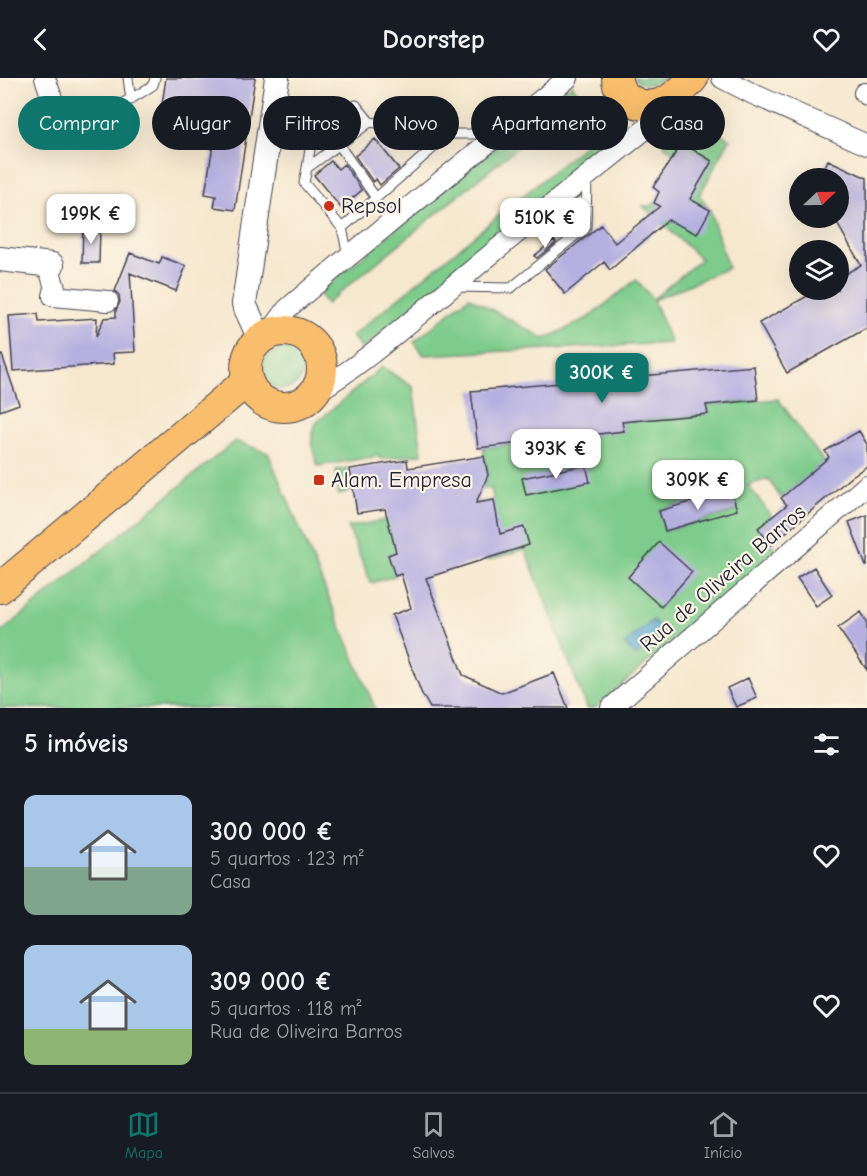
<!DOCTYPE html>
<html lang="pt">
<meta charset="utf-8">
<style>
:root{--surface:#171b24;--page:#242831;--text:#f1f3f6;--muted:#9ea1a6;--line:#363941;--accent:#0f766e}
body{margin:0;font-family:"Comic Neue",sans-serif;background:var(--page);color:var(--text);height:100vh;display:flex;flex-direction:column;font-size:22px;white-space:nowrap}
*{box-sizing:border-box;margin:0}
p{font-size:20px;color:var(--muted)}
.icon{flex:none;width:33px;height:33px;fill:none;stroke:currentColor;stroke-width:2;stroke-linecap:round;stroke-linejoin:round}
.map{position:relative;height:630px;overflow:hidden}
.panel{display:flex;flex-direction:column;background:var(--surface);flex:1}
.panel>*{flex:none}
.guide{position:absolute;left:18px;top:18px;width:831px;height:54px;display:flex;gap:12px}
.needle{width:39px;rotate:68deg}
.controls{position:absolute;left:789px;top:90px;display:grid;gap:12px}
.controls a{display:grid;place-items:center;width:60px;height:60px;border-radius:50%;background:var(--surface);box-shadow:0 6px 24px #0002;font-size:30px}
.price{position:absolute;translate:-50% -51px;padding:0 14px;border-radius:12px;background:#fff;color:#222;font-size:20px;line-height:39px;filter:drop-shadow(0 2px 3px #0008)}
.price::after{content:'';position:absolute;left:50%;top:36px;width:18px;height:14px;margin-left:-9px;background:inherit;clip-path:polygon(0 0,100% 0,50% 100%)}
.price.selected{background:var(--accent);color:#fff}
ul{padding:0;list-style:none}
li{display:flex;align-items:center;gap:18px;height:150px;padding:0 24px}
li span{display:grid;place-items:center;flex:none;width:168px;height:120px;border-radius:12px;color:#555}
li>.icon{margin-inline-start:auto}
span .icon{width:72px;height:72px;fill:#fffc;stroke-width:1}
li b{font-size:26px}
h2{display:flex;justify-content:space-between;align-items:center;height:72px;padding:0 24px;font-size:26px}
.chip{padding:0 21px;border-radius:27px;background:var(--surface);box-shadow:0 6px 24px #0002;font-size:21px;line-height:54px}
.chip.selected{background:var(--accent);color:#fff}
header{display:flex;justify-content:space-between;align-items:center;height:78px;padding:0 24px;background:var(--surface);font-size:27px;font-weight:700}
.dock{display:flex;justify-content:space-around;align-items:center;height:84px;border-top:2px solid var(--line);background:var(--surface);font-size:16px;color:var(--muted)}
.dock a{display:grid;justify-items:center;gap:3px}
.dock .selected{color:var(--accent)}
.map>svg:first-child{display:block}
</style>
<header><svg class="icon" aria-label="back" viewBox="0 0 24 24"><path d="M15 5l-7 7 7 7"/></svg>Doorstep<svg class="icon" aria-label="heart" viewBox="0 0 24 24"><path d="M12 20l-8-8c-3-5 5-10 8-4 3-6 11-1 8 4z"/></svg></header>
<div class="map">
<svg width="867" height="630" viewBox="0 0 867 630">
<rect width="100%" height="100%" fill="#fcf5e5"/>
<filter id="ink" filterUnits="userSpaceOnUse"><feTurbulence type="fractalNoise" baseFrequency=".0167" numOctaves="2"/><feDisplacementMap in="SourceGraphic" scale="12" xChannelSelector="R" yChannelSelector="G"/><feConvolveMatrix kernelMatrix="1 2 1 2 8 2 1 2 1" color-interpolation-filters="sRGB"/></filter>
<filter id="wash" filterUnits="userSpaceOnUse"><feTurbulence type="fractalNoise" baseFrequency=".008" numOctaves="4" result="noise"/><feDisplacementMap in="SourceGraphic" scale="24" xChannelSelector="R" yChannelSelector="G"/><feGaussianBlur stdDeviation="1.35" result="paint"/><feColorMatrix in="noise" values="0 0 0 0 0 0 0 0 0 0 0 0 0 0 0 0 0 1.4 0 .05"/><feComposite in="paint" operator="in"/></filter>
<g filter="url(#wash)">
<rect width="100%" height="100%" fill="#f6e8cf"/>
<path fill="#7ecc8b" stroke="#507763" stroke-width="1.5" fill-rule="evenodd" d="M634 0H667C656 5 643 11 634 0Z
M572 6 580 18 326 226 319 215Z
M694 42 730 61 699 118 710 132 728 190 653 222 671 265 424 277 414 264 469 219 545 261 588 240 636 202 653 221 701 181 643 128H652L654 125 679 142 710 132 690 121 712 82 682 66 674 75 664 67Z
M607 49 616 60 362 271 352 258Z
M263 291a20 20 0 1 1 40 0a20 20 0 1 1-40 0Z
M382 289 413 309 422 376 380 381 379 378 318 388C312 372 309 361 316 345Z
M778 321 824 384 781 420 768 401 748 407 772 439 758 450 776 472 595 630H587L525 471 488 482 485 473 396 474 389 477 395 498 371 505 348 449 493 422 492 411H482L488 397 483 370 624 353 622 344 708 336 706 327ZM731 412 736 433 665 453 659 432Z
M235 363 268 375 375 630H0V555Z
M347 390 351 413 338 417 336 392Z"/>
<path fill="#55a7d0" stroke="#3c6486" stroke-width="1.5" d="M653 542 663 555 635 578 625 566Z"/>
<g id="blocks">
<path fill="#b6b0e1" d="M166 0H255L235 132 214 129 216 118 205 116 213 67 199 65 201 54 159 47Z
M332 19 341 31 329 41 320 29Z
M375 61 399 91 380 107 376 101 373 104 355 78Z
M682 65 712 83 690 121 710 132 697 156 668 142 610 192 604 184 565 216 545 191 601 147 615 165 660 128 654 125 659 114 653 109Z
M828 82 867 100V250L787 295 759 245 818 212H838V200L861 187 838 147V100H820Z
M331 83 338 91 344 86 362 112 341 130 314 97Z
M83 149 100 150 99 185H82Z
M554 162 556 165 537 180 534 178Z
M130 175 159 186 162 179 186 188 176 213 130 195 135 274 113 275 114 286 13 293 9 238 38 236 39 244 97 240 96 259 104 240 116 239V232L120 224 119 217 115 213Z
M2 277 19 326 0 333V278Z
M754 288 758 322 706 327 708 336 622 344 624 353 478 370 471 313Z
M859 353 867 366V388L852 398 771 467 758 450 787 427 781 420 829 379 825 373Z
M484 378 488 397 476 425 494 422 500 456 524 449 529 467 426 500 463 597 502 615 554 595 568 630H430L421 614 392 537 411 530 401 496 395 498 388 477 396 474 385 431 357 435 350 391 407 382 408 390Z
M586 387 590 404 526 417 522 400Z
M731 412 737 432 665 453 659 433Z
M867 437V488H866L849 444Z
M659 464 692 494 661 529 628 499Z
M814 489 832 517 816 528 797 500Z
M861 534 867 544V592L838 550Z
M748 600 757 620 736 629 727 610Z"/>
</g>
</g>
<g filter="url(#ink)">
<use href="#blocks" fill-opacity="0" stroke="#424051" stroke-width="1.5"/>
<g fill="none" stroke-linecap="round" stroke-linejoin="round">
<g stroke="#424051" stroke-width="11">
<path id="service" d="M128 0 131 22
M61 46C96 38 123 28 153 7L155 0
M339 67 376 120
M307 90 311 65 356 27 370 44
M342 150 304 105 307 90 370 44 449 56
M348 177 342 150 449 56H495
M456 209 511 210 586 149 587 99"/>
</g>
<g stroke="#424051" stroke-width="22">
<path id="minor" d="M45 0 61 46
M722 0 753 16 867 67
M864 15 867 17
M48 187 55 210 53 218 108 223
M270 255 287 231 349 178 568 0
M313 316C364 286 407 246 453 208 517 154 582 102 647 50L660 26
M611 630 867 407"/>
</g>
<g stroke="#424051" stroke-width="26">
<path id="tertiary" d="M0 181 52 187
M260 261 244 226 277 0"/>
</g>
<g stroke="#424051" stroke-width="32">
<path id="primary" d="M617 0C617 19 641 32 659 26 670 23 687 8 693 0
M246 291a38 38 0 1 1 76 0a38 38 0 1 1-76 0Z
M0 510 247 303"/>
</g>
<use href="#service" stroke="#fff" stroke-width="9"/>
<use href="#minor" stroke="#fff" stroke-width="20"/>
<use href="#tertiary" stroke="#fff" stroke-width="24"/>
<use href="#primary" stroke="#f9be6d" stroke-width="30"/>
</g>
</g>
<g fill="#c8321e" stroke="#fcf5e5" stroke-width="2">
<circle cx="329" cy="128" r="6"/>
<rect x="313" y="396" width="12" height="12" rx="3"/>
</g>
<g text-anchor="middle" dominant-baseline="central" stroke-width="4.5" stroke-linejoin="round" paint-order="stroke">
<g font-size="22" fill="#22223b" stroke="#fcf5e5" text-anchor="start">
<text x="341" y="128">Repsol</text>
<text x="331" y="402">Alam. Empresa</text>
</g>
<g font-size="22" fill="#22223b" stroke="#fcf5e5">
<text transform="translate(723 500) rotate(-41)">Rua de Oliveira Barros</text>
</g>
</g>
</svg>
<div class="controls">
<a><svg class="needle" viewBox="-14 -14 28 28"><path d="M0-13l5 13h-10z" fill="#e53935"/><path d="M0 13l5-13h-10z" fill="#9ea1a6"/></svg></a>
<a><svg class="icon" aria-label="layers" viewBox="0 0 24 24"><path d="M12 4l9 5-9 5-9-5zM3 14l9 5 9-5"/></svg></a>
</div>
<b class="price" style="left:91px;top:167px">199K €</b>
<b class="price" style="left:545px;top:171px">510K €</b>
<b class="price selected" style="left:602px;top:326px">300K €</b>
<b class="price" style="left:556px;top:402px">393K €</b>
<b class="price" style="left:698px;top:433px">309K €</b>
<div class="guide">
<a class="chip selected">Comprar</a>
<a class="chip">Alugar</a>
<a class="chip">Filtros</a>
<a class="chip">Novo</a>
<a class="chip">Apartamento</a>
<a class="chip">Casa</a>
</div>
</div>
<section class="panel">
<h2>5 imóveis<svg class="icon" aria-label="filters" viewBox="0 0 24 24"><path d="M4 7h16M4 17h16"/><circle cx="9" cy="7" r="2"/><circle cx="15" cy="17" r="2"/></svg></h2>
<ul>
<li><span style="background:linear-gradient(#a9c7e8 60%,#7fa58c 0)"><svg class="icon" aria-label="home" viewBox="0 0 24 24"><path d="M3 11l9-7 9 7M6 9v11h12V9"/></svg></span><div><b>300 000 €</b><p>5 quartos · 123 m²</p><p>Casa</p></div><svg class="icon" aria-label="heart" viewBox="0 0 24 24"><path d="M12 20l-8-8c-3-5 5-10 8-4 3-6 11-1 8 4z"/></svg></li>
<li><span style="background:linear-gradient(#a9c7e8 70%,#8fb573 0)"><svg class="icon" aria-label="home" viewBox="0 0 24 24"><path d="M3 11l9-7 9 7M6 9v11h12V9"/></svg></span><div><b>309 000 €</b><p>5 quartos · 118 m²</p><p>Rua de Oliveira Barros</p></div><svg class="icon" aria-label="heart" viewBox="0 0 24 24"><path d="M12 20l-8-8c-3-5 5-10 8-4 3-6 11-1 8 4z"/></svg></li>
</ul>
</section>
<nav class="dock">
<a class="selected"><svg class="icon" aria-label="map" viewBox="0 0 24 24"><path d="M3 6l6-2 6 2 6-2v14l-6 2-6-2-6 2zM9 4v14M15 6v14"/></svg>Mapa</a>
<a><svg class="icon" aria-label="saved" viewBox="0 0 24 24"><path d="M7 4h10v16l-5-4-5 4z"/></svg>Salvos</a>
<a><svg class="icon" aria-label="home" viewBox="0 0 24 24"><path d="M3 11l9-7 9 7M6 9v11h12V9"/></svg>Início</a>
</nav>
